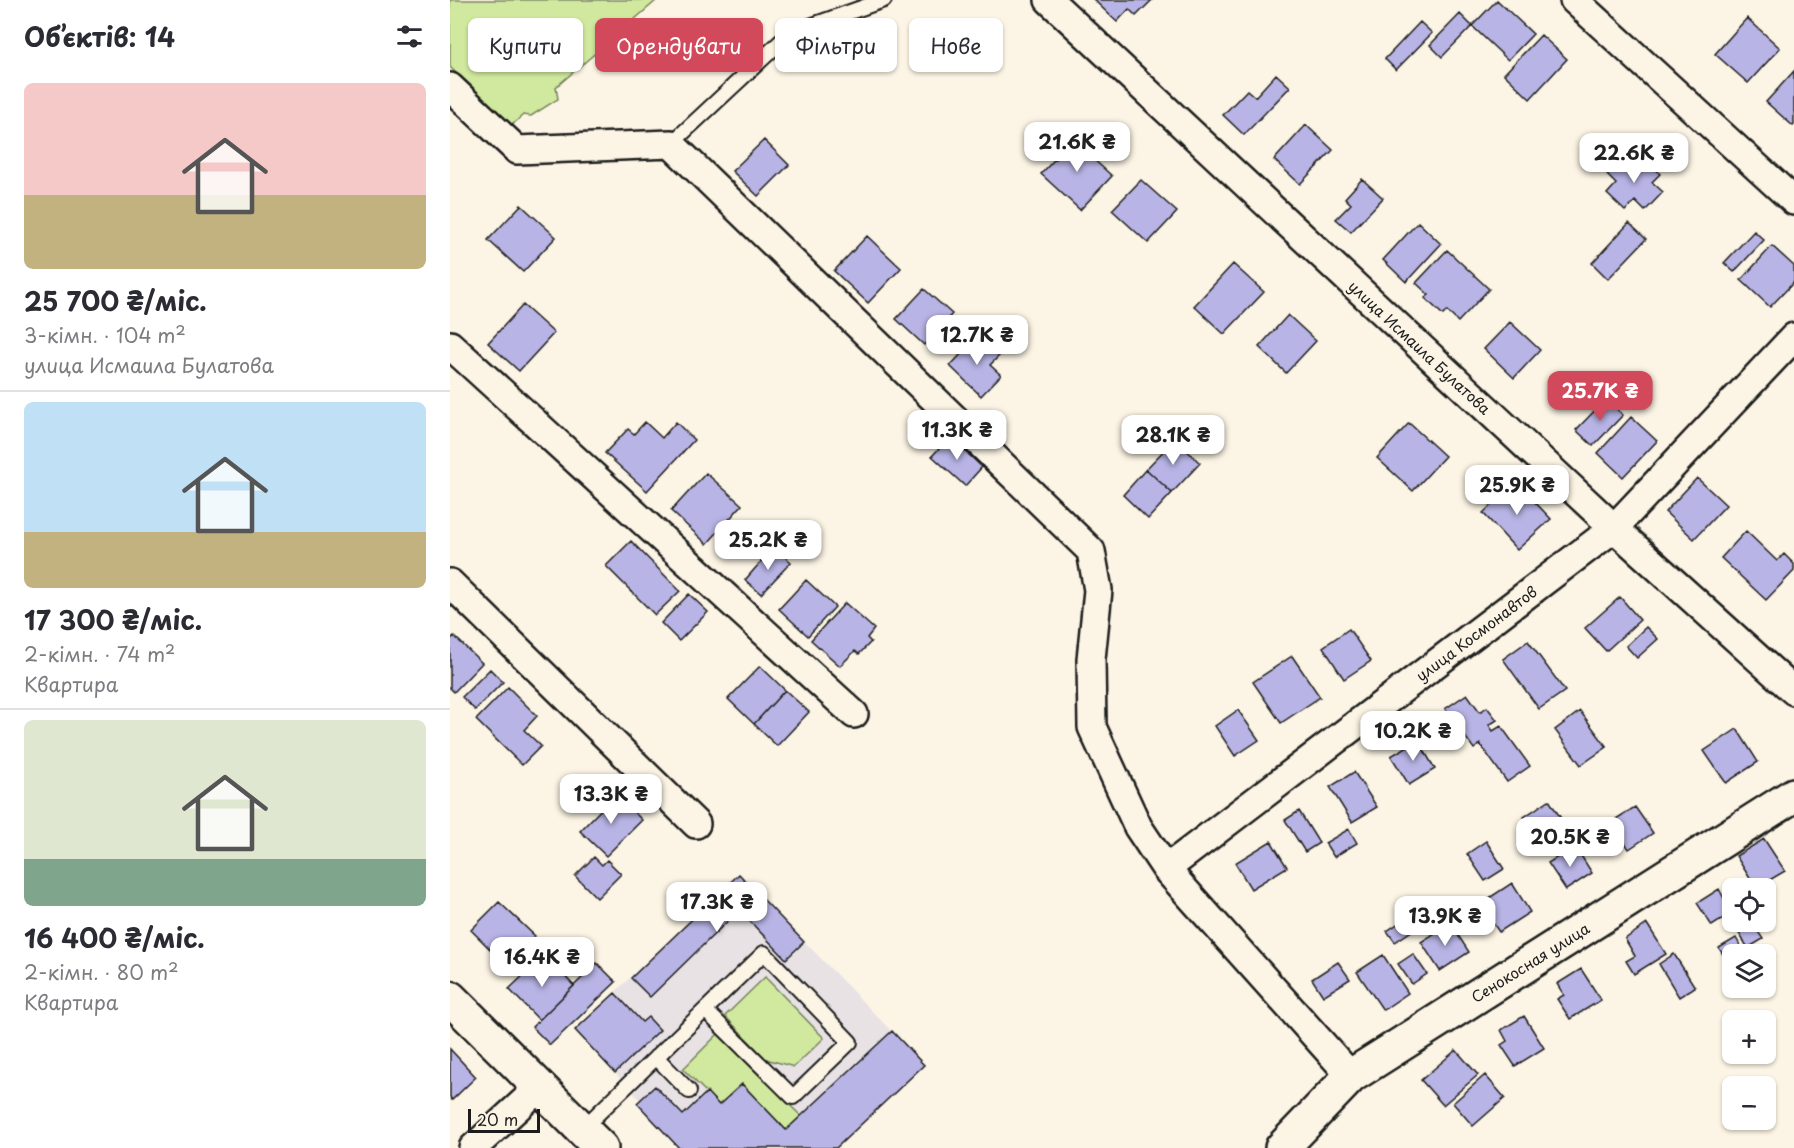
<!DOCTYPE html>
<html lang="uk">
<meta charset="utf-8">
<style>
:root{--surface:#fff;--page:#f2f2f3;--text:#2b2b33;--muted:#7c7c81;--line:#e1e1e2;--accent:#d1495b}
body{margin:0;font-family:"Playpen Sans",sans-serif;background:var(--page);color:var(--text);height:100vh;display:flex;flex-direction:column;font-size:22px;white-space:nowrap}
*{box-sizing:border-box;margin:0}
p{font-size:20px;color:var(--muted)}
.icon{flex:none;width:33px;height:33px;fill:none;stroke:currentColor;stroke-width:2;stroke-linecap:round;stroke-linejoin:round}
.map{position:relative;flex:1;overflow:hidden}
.panel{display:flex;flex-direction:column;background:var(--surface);width:450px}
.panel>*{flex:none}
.hud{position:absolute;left:18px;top:18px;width:570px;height:54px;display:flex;gap:12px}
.fabs{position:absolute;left:1272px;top:878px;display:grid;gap:12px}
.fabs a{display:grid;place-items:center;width:54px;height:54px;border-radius:9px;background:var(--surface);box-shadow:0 2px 4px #0004;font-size:30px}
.scale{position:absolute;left:18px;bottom:15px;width:72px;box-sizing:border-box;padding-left:6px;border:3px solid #1c1c1c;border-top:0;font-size:16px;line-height:21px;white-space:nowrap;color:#1c1c1c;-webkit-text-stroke:4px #fcf5e5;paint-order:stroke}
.price{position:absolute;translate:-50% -51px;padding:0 14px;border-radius:12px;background:#fff;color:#222;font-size:20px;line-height:39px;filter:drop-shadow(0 2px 3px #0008)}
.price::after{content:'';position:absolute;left:50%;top:36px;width:18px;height:14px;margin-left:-9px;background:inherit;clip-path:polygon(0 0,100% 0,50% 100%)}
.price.selected{background:var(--accent);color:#fff}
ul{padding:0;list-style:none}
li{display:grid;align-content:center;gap:12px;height:318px;padding:0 24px}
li+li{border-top:2px solid var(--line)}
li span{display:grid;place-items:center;height:186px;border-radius:9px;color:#555}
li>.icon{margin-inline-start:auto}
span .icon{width:108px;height:108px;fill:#fffc;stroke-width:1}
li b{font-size:26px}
h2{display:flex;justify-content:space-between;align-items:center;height:72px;padding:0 24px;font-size:26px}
.pill{padding:0 21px;border-radius:9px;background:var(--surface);box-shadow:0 2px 4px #0004;font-size:21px;line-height:54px}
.pill.selected{background:var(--accent);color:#fff}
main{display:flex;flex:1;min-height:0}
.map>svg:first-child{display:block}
</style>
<main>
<section class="panel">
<h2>Об’єктів: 14<svg class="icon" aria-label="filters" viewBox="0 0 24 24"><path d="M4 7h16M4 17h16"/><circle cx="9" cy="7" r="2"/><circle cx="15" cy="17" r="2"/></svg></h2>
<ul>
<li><span style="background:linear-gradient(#f6c9c9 60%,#c2b280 0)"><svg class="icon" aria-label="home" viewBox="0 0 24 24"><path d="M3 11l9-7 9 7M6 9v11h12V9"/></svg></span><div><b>25 700 ₴/міс.</b><p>3-кімн. · 104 m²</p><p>улица Исмаила Булатова</p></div></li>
<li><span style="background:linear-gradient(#bfe0f5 70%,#c2b280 0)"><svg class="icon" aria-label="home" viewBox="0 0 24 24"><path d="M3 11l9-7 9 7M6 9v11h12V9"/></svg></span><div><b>17 300 ₴/міс.</b><p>2-кімн. · 74 m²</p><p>Квартира</p></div></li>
<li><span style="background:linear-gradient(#dfe7d0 75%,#7fa58c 0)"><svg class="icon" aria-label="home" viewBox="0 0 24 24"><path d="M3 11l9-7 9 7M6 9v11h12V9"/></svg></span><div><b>16 400 ₴/міс.</b><p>2-кімн. · 80 m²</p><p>Квартира</p></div></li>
</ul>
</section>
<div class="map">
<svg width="1344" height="1148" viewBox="0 0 1344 1148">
<rect width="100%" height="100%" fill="#fcf5e5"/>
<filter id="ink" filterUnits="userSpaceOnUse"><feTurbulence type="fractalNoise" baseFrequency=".0167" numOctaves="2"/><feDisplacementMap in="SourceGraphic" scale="12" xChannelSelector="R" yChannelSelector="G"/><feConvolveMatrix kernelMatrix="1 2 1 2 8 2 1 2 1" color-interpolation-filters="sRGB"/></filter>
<g filter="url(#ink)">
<path fill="#e8e2e5" d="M289 874 474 1065 386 1148H229L187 1103 190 1100 125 1030Z"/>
<path fill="#d0e99e" stroke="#76825d" stroke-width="1.5" d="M0 0H207L106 87 108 99 81 116 73 115 60 127 0 67Z
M315 977 374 1038 344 1067 316 1059 275 1016Z
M268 1034 351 1116 336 1130 292 1084 269 1105 233 1069Z"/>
<path fill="#b8b4e5" stroke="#1c1c1c" stroke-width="1.5" d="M644 0H702L686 16 679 9 667 22Z
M1047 0 1083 34 1058 60 1022 26Z
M1010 14 1022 26 992 57 980 45Z
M1297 18 1330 48 1298 83 1265 54Z
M970 22 982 33 946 70 935 59Z
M1091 35 1117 59 1080 99 1054 74Z
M1344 71V125L1343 126 1316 102Z
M826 74 840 87 794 135 773 115 797 90 805 97Z
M856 125 883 150 850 184 824 160Z
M628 134 646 151 641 157 662 176 630 210 591 174Z
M314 140 339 165 308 196 282 171Z
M1175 156 1184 165 1192 156 1210 174 1202 182 1213 192 1195 211 1185 201 1175 211 1157 194 1166 184 1157 175Z
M912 179 933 198 901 232 886 219 901 204 895 198Z
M691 180 727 212 698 243 662 210Z
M71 205 106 237 73 272 38 240Z
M968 222 991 244 956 282 933 260Z
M1179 223 1196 239 1158 279 1142 263Z
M1304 231 1314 240 1284 272 1274 263Z
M417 236 451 268 418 303 384 271Z
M1322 246 1344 266V282L1320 307 1291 280Z
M997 250 1039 289 1008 322 997 311 993 315 975 298 979 295 966 283Z
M783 264 814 292 774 334 744 306Z
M474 289 502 314 474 345 446 319Z
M73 305 104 333 69 371 38 343Z
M838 315 866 341 836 373 809 347Z
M1060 322 1090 350 1064 378 1034 349Z
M527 337 549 356 540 365 551 375 531 396 500 366Z
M1156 399 1173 415 1143 446 1126 430Z
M1181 417 1207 441 1173 477 1148 453Z
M195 422 212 438 226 422 244 440 197 491 155 453 178 429 184 434Z
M959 423 995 456 963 491 927 458Z
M500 437 532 467 515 486 482 456Z
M725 439 750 463 722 493 696 469Z
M696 469 722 493 698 519 673 495Z
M256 473 292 505 257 544 221 511Z
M1247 478 1276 505 1244 539 1215 512Z
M1066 482 1101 519 1067 550 1033 513Z
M1296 531 1327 561 1334 554 1344 564V571L1316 600 1271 558Z
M181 541 230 591 205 615 156 566Z
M324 547 341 562 311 594 295 580Z
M356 580 385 607 358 636 329 609Z
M239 594 258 612 229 641 211 623Z
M1170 597 1190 620 1156 651 1135 628Z
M395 603 424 629 417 638 421 642 409 654 405 651 390 666 361 640Z
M1196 627 1208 639 1187 658 1176 646Z
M899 629 921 661 894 679 873 647Z
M4 636 32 663 4 692 0 688V640Z
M1078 641 1115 691 1089 709 1053 659Z
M842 656 870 697 831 723 803 682Z
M310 666 335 690 304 724 278 699Z
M40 669 53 682 25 710 12 697Z
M58 687 87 716 74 730 91 746 72 765 26 720Z
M335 690 359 712 327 746 304 724Z
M1017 694 1030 712 1037 707 1047 720 1039 725 1043 731 1051 726 1080 766 1057 782 1030 744 1024 749 995 709Z
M788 710 809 740 785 756 765 726Z
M1130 711 1157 747 1131 765 1105 730Z
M1287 729 1308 762 1276 783 1254 751Z
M968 740 985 769 959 785 941 756Z
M904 772 927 807 902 822 880 787Z
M166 794 192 820 156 856 130 831Z
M1099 800 1114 823 1089 840 1074 817Z
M1185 807 1203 833 1179 849 1161 822Z
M849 811 869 843 855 852 835 820Z
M899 829 907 843 884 857 875 843Z
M1314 839 1335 871 1306 888 1286 856Z
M821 841 837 867 801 889 785 863Z
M1036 841 1054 869 1035 881 1017 854Z
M1125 846 1142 873 1116 890 1098 863Z
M144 857 152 865 157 860 171 874 147 898 125 876Z
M289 874 354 942 336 959 289 910 200 997 181 978Z
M1062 883 1080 912 1049 932 1030 904Z
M1269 889 1282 913 1262 926 1247 903Z
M49 902 85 936 56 965 21 930Z
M955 919 963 930 945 942 937 931Z
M1294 921H1301L1313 939 1298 948 1285 927Z
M1000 923 1019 952 990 971 971 942Z
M1197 924 1216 954 1184 974 1176 961 1185 956 1175 939Z
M1286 938 1295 954H1282V962L1279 964 1269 948Z
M963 954 977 974 962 984 948 964Z
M1224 954 1245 987 1229 997 1209 964Z
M95 955 124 986 89 1020 59 989Z
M933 955 958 993 933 1010 907 972Z
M888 962 900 979 873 996 862 979Z
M147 963 166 982 100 1045 82 1027Z
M1131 969 1151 1000 1120 1019 1107 999 1114 995 1107 984Z
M165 993 192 1022 198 1017 210 1030 165 1073 125 1030Z
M1074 1016 1094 1048 1065 1066 1051 1045 1057 1041 1051 1030Z
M442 1031 474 1065 386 1148H229L187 1103 205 1086 233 1115 257 1092 269 1105 292 1084 336 1130Z
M0 1049 26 1077 2 1100 0 1097Z
M1006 1050 1028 1075 993 1105 971 1080Z
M1035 1075 1055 1098 1023 1126 1003 1103Z"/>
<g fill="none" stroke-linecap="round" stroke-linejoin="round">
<g stroke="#1c1c1c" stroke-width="18">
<path id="service" d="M221 144 340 33 434 0
M206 1057 239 1091
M132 1129 314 953 400 1042 343 1097 255 1010"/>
</g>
<g stroke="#1c1c1c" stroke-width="32">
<path id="minor" d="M599 0 1164 528 1344 691
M1124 0 1344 201
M0 87 67 150 221 144 641 551 648 590 641 659 642 727 688 827 716 869 901 1076
M0 345 404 714
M0 583 246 824
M716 869 1164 528 1344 337
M23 1148 90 1087"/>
</g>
<g stroke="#1c1c1c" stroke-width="38">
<path id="tertiary" d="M832 1148 901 1076 1344 795"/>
</g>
<g stroke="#1c1c1c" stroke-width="38">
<path id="secondary" d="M0 998 151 1148"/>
</g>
<use href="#service" stroke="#fcf5e5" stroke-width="14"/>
<use href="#minor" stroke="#fcf5e5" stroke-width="27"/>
<use href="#tertiary" stroke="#fcf5e5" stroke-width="33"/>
<use href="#secondary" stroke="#fcf5e5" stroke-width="33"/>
</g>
</g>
<g text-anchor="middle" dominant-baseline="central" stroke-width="4.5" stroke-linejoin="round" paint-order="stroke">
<g font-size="15" fill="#1c1c1c" stroke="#fcf5e5">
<text transform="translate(970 347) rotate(43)">улица Исмаила Булатова</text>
<text transform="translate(1026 633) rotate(-37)">улица Космонавтов</text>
<text transform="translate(1080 962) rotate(-32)">Сенокосная улица</text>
</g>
</g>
</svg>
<div class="fabs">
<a><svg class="icon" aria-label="locate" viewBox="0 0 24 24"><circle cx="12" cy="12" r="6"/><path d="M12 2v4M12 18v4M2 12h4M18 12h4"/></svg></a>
<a><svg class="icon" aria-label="layers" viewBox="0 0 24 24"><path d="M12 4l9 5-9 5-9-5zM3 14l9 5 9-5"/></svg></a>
<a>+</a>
<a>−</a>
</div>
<div class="scale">20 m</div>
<b class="price" style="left:627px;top:173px">21.6K ₴</b>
<b class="price" style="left:1184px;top:184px">22.6K ₴</b>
<b class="price" style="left:527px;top:366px">12.7K ₴</b>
<b class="price selected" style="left:1150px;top:422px">25.7K ₴</b>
<b class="price" style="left:507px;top:461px">11.3K ₴</b>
<b class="price" style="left:723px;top:466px">28.1K ₴</b>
<b class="price" style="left:1067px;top:516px">25.9K ₴</b>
<b class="price" style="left:318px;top:571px">25.2K ₴</b>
<b class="price" style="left:963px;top:762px">10.2K ₴</b>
<b class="price" style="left:161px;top:825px">13.3K ₴</b>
<b class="price" style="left:1120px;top:868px">20.5K ₴</b>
<b class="price" style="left:267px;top:933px">17.3K ₴</b>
<b class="price" style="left:995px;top:947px">13.9K ₴</b>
<b class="price" style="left:92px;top:988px">16.4K ₴</b>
<div class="hud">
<a class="pill">Купити</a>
<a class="pill selected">Орендувати</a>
<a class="pill">Фільтри</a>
<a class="pill">Нове</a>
</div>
</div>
</main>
